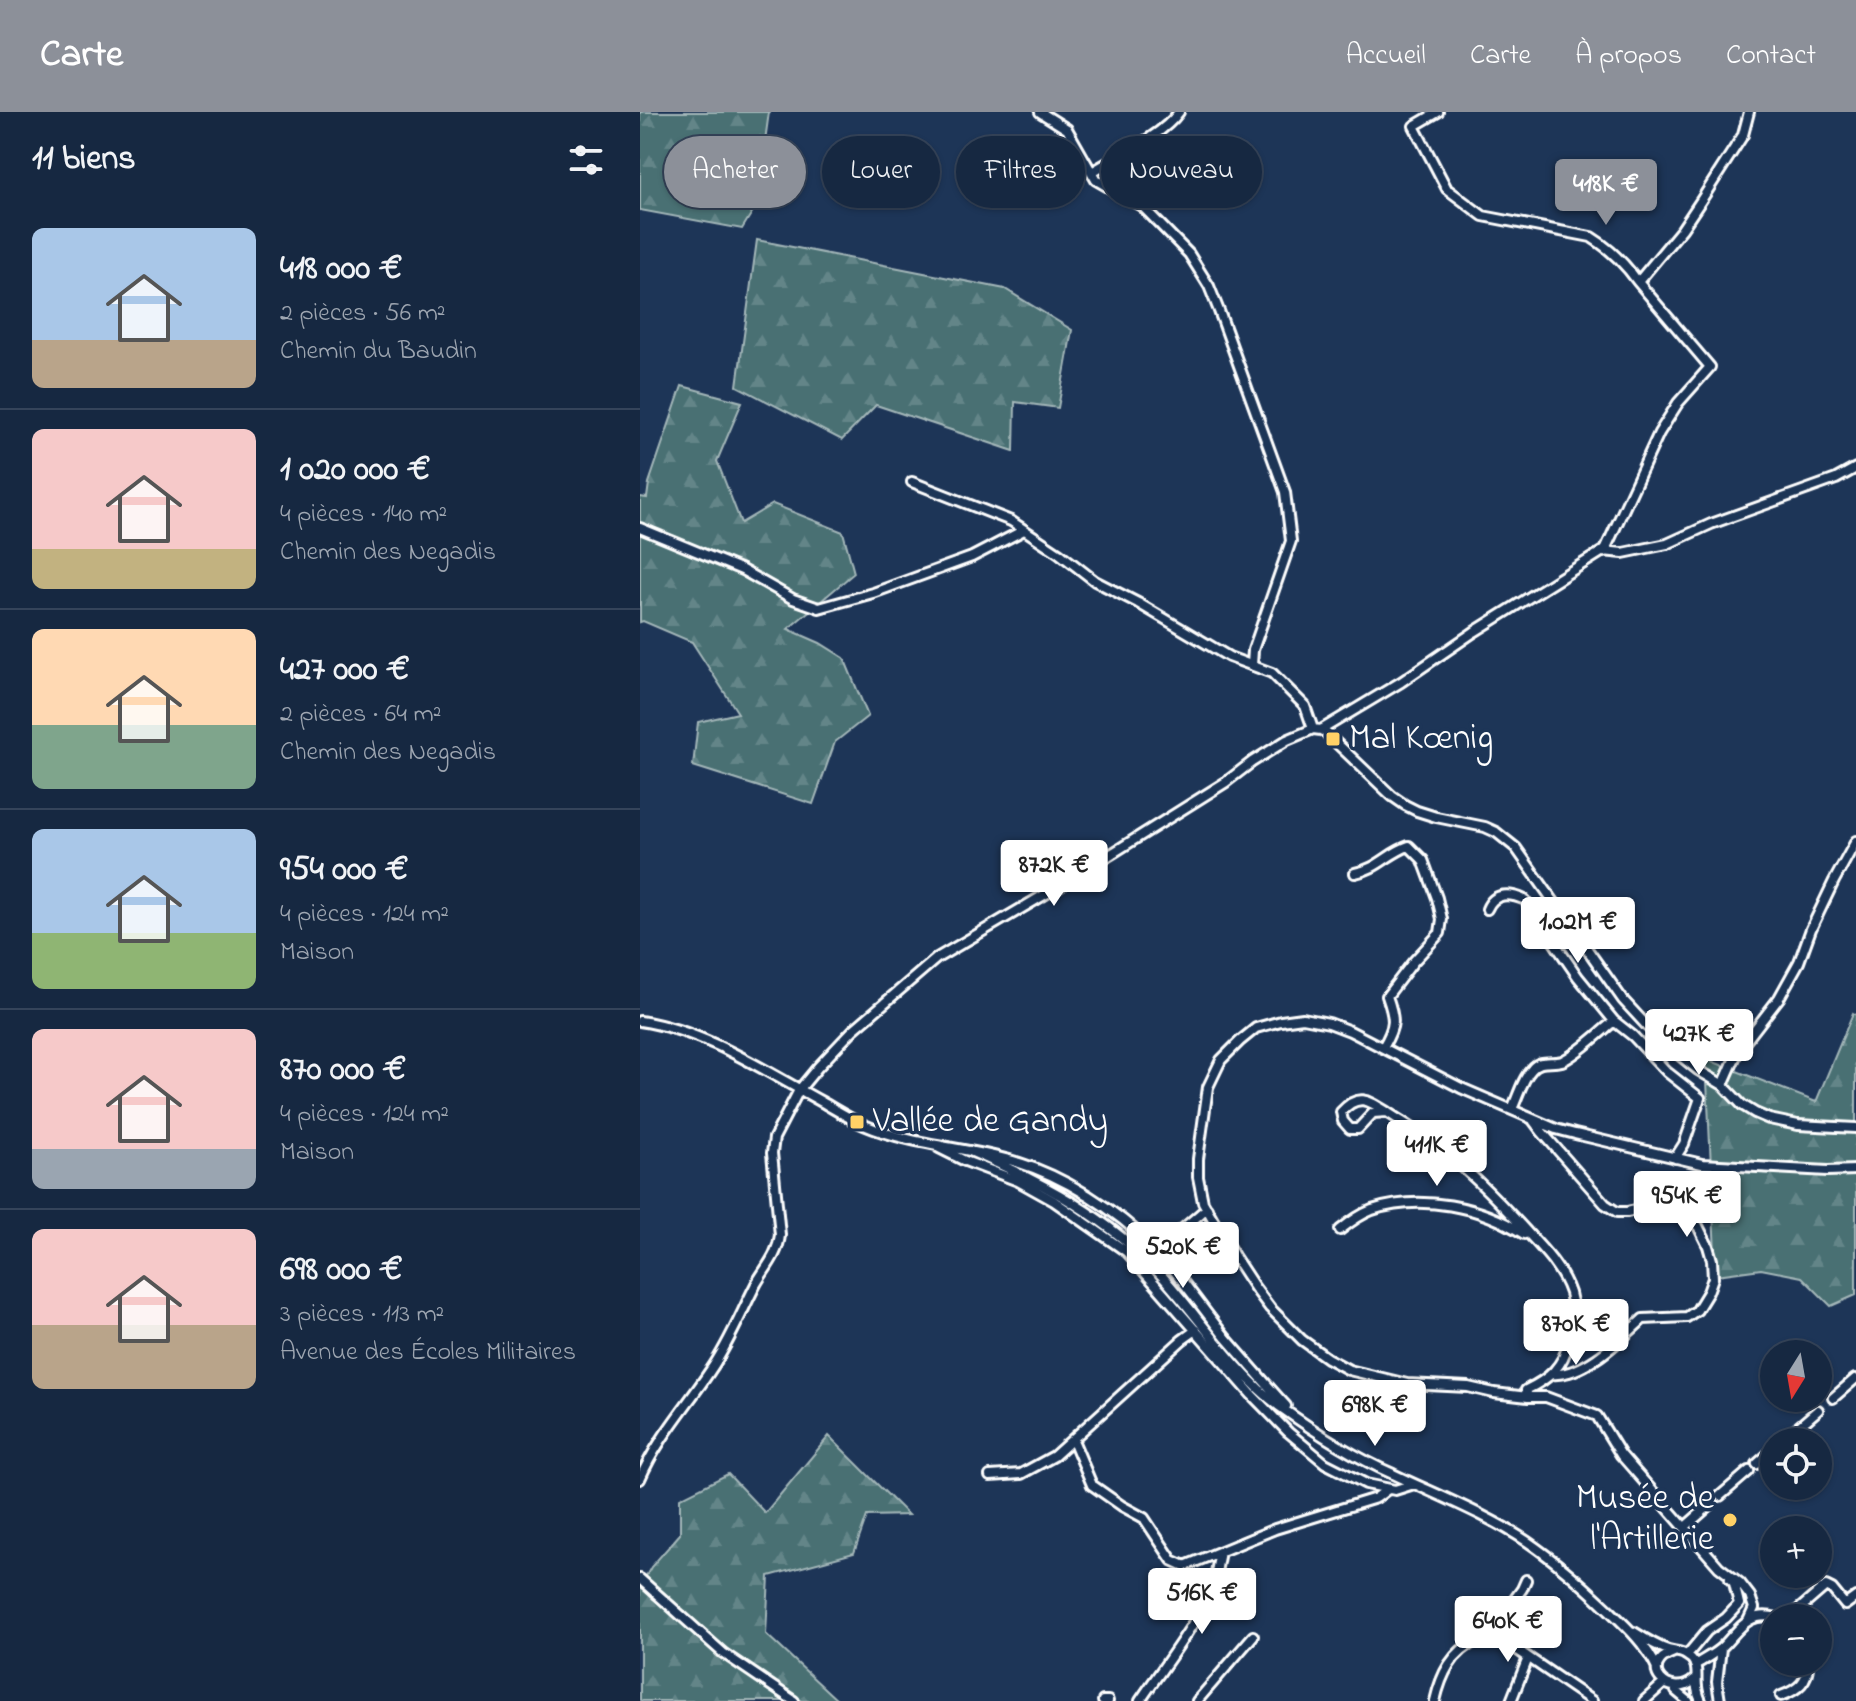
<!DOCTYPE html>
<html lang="fr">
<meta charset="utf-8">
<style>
:root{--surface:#162841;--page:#23344c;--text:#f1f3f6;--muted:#9ea6b1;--line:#35445a;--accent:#8c9099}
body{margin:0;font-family:"Indie Flower",sans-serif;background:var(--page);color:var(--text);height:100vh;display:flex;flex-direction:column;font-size:30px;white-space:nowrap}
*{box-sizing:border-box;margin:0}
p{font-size:26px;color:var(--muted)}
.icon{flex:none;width:44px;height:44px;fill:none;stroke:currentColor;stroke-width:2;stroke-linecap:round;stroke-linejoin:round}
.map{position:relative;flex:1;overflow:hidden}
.details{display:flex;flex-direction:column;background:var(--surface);width:640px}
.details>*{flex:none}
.top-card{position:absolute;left:24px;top:24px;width:760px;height:72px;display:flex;gap:16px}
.needle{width:52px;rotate:191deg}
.buttons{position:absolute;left:1120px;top:1228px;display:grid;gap:16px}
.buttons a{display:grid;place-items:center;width:72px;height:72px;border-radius:50%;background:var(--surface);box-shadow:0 2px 6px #0004,0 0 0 2px var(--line);font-size:40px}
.price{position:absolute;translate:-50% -68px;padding:0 18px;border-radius:8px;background:#fff;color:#222;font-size:26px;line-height:52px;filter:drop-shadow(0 2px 4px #0008)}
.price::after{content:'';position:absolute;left:50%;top:48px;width:24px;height:18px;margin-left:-12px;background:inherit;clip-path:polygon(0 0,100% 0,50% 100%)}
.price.current{background:var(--accent);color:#fff}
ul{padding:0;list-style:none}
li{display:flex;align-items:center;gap:24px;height:200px;padding:0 32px}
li+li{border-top:2px solid var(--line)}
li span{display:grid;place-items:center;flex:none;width:224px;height:160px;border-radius:12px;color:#555}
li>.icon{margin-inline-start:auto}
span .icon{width:96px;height:96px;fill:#fffc;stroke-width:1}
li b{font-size:34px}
h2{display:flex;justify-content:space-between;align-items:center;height:96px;padding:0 32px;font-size:34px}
.tag{padding:0 28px;border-radius:36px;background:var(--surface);box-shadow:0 2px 6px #0004,0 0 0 2px var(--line);font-size:28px;line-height:72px}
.tag.current{background:var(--accent);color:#fff}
header{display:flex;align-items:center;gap:48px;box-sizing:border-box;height:112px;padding:0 40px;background:var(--accent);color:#fff}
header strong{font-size:38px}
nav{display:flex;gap:44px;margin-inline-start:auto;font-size:28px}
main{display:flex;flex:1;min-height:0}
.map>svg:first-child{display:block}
</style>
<header>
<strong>Carte</strong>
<nav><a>Accueil</a><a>Carte</a><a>À propos</a><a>Contact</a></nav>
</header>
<main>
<section class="details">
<h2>11 biens<svg class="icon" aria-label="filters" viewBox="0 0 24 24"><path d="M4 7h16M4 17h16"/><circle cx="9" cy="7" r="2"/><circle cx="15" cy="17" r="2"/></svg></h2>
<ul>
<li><span style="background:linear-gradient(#a9c7e8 70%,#b9a48a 0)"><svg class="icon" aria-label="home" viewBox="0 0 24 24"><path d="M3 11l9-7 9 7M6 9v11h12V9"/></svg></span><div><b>418 000 €</b><p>2 pièces · 56 m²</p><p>Chemin du Baudin</p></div></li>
<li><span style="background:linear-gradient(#f6c9c9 75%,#c2b280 0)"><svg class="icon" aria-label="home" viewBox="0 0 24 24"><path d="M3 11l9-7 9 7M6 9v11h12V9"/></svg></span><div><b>1 020 000 €</b><p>4 pièces · 140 m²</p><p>Chemin des Negadis</p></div></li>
<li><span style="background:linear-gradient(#ffd9b3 60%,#7fa58c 0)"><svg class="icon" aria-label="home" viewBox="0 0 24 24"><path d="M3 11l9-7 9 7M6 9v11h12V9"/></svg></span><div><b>427 000 €</b><p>2 pièces · 64 m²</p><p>Chemin des Negadis</p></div></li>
<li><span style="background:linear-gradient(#a9c7e8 65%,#8fb573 0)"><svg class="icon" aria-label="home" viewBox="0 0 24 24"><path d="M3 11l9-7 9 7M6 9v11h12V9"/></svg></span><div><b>954 000 €</b><p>4 pièces · 124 m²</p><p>Maison</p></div></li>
<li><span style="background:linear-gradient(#f6c9c9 75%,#9aa5b1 0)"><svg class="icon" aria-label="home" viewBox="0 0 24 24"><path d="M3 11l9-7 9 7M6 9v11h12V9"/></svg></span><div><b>870 000 €</b><p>4 pièces · 124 m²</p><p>Maison</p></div></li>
<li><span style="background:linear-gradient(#f6c9c9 60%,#b9a48a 0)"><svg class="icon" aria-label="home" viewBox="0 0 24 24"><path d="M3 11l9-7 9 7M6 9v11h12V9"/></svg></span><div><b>698 000 €</b><p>3 pièces · 113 m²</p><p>Avenue des Écoles Militaires</p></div></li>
</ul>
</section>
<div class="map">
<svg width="1216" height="1589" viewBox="0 0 1216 1589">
<defs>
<pattern id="forest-firs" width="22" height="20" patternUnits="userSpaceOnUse" patternTransform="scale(2)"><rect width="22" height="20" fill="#486f73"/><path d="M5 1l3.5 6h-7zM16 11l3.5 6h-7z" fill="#638588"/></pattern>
</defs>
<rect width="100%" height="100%" fill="#1d3557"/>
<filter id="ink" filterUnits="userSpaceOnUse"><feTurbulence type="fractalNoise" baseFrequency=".0125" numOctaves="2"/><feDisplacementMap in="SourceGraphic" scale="16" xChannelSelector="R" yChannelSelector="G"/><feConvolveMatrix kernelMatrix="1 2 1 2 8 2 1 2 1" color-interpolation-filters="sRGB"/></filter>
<g filter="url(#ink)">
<path fill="url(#forest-firs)" stroke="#a4b7b9" stroke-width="2" d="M0 0H129L116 94 102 117 0 98Z
M117 128 365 177 432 218 418 296 375 290 374 339 236 293 202 328 97 274Z
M42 274 102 290 77 349 101 411 133 392 203 420 214 461 148 517 180 531 204 546 228 604 195 630 173 692 53 654 58 610 98 601 52 530 3 509 0 510V385L7 386 9 371Z
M1213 901 1216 903V1183L1191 1194 1162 1165 1121 1157 1076 1163 1066 947 1176 990Z
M189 1324 268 1403 227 1404 214 1441 129 1464 126 1522 198 1589H2L0 1588V1475L11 1455 40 1422V1386L88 1362 125 1401Z"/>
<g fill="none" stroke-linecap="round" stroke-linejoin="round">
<path stroke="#344968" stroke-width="8" stroke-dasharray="8 4" stroke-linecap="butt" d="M1178 1298 1193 1286
M1142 1330 1156 1317"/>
<g stroke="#fff" stroke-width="14">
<path id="minor" d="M400 0 427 17 456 68 503 95 549 142 569 174 579 199 645 380 651 429 613 538 612 553
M798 0 774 14 807 77 843 104 951 125C969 136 986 153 998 170L1042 117 1062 87 1103 23 1109 0
M452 60C478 44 522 24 539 0
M272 370 371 409 419 441 455 469 498 491 589 545 632 561 665 594 673 617
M0 416 102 458 153 487 179 496 233 481 332 445 384 418
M964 440 1019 321 1038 291 1070 255 998 170
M673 617 681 618 686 621 752 684 765 693 777 699 796 705 845 715 856 720 876 736 983 888 1008 915 1033 938 1058 958 1083 973 1102 993 1115 1001 1129 1007 1158 1013 1216 1016
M681 618 761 570 834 520 963 439 983 441 1027 432 1071 412 1196 367 1216 356
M715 761C738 757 748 741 769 734L783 748 797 786 802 807 800 821 773 850 747 884C755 907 756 913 743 935
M847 797C854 780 870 781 885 788L938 865 974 909C962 919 935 944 922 949 911 952 900 947 892 957 882 967 878 985 872 997
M0 909C66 919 125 959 182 990 196 998 210 1007 224 1013 278 1036 340 1035 394 1056 441 1074 494 1111 527 1150 547 1174 566 1201 586 1226 606 1249 626 1272 646 1294
M974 909 993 924 1027 960 1060 986 1044 1032 1035 1046
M1083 973 1098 939 1139 886 1159 850 1171 817 1194 769 1216 729
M747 1000 733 1001 718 1017H710L703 1009 701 1000C718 981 728 988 747 1000 762 1010 779 1020 793 1031 828 1057 859 1089 887 1120 904 1138 922 1157 930 1181 935 1198 934 1213 929 1229 923 1255 909 1267 886 1278L888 1285H906L957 1304 981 1343 1079 1455 1100 1471 1110 1484 1114 1496 1109 1507
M893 1008 902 1020 965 1092 977 1100H987L1004 1096 1032 1100 1045 1105 1058 1114 1068 1134 1072 1148 1073 1166 1068 1180 1057 1198 1047 1205 1003 1207C981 1227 944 1265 912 1262
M299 1036 325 1049 378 1069 414 1089 487 1140 612 1283 648 1320 685 1351 726 1372 755 1378 774 1372
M330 1039C402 1070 469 1105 522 1164 558 1204 596 1262 639 1294 675 1320 712 1344 753 1362 799 1384 846 1402 888 1430 917 1450 942 1472 967 1496 985 1513 1007 1533 1017 1556
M700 1118C710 1110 719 1103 732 1098 781 1082 841 1094 884 1122
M514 1143 517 1139 567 1096
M509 1151 525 1148 575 1111
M888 1285 854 1281 828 1275 767 1272 709 1258 687 1246 662 1228 630 1196 615 1176 594 1144 563 1090 558 1065V1047L568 975 581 948 600 929 616 916 641 909 663 906 689 911 710 919 821 976 916 1017 935 1022 1062 1052 1188 1059 1216 1058
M1193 1286 1215 1267
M1156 1317 1178 1298
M433 1328 452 1373 482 1394 504 1406 532 1448 545 1454 635 1417 736 1386 748 1377
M1117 1352 1134 1337
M350 1364 381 1362 414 1344 542 1228 556 1218
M0 1367C17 1327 46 1295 70 1259 89 1232 101 1201 116 1172 125 1156 138 1143 140 1123L132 1041 134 1026 159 978 178 955 213 918 297 846 433 766 586 670 612 650 647 628 673 617
M1080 1384 1109 1359
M1045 1415 1070 1393
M0 1467 83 1541 154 1589
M1149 1506 1186 1474 1192 1477 1205 1493 1216 1485
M994 1520C1005 1527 1016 1534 1028 1538 1034 1540 1041 1539 1046 1543 1050 1545 1053 1548 1055 1552 1059 1563 1053 1573 1061 1589
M852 1524 861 1506 882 1477 886 1468
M1034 1540C995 1554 1031 1589 1054 1568
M1047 1543 1067 1519 1086 1506 1099 1492 1094 1471 1090 1467
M1055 1553C1064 1547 1075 1542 1083 1534 1099 1518 1108 1498 1137 1506
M1036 1579 1048 1589
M1141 1584C1158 1578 1169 1569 1168 1550
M463 1589H468
M500 1589C524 1553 563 1505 575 1465 577 1457 578 1448 580 1440
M557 1589 613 1524
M795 1589C801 1563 812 1539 838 1528 839 1528 849 1524 850 1524 855 1524 859 1527 863 1528L952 1589
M871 1589 888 1546
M1004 1589 1022 1573
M1080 1589 1077 1570 1081 1536"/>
</g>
<use href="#minor" stroke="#1d3557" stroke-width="8"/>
</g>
</g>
<g fill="#ffd166" stroke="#1d3557" stroke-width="3">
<rect x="685" y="619" width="16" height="16" rx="4"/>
<rect x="209" y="1002" width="16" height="16" rx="4"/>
<circle cx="1090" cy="1408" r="8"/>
</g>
<g text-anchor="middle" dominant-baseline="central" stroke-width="7" stroke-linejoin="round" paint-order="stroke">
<g font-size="36" fill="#fff" stroke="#1d3557" text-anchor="start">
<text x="709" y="627">Mal Kœnig</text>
<text x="233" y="1010">Vallée de Gandy</text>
<text x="1074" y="1387" text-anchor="end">Musée de<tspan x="1074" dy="41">l'Artillerie</tspan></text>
</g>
</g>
</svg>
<div class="buttons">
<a><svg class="needle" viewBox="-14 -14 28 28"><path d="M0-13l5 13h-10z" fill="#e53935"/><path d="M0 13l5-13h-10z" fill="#9ea6b1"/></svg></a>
<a><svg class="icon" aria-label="locate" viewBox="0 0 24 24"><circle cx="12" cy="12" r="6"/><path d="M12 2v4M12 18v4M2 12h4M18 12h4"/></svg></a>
<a>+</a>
<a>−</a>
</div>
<b class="price current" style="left:966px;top:115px">418K €</b>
<b class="price" style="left:414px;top:796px">872K €</b>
<b class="price" style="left:938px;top:853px">1.02M €</b>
<b class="price" style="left:1059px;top:965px">427K €</b>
<b class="price" style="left:797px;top:1076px">411K €</b>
<b class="price" style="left:1047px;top:1127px">954K €</b>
<b class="price" style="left:543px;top:1178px">520K €</b>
<b class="price" style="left:936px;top:1255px">870K €</b>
<b class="price" style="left:735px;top:1336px">698K €</b>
<b class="price" style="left:562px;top:1524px">516K €</b>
<b class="price" style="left:868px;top:1552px">640K €</b>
<div class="top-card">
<a class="tag current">Acheter</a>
<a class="tag">Louer</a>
<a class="tag">Filtres</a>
<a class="tag">Nouveau</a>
</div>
</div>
</main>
